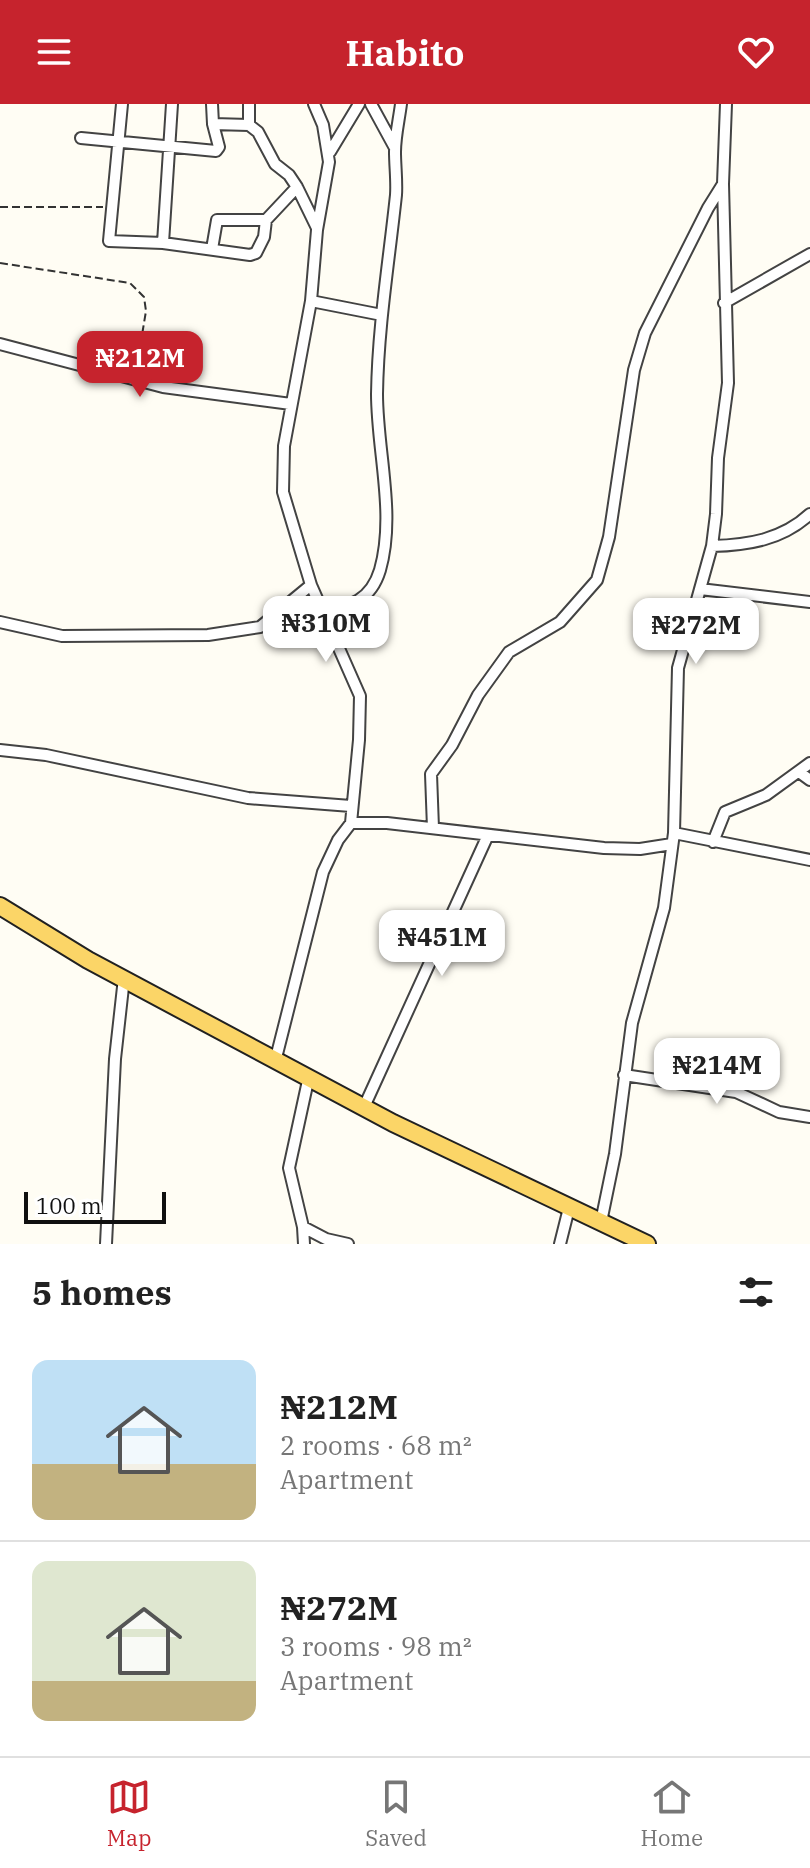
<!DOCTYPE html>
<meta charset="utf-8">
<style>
:root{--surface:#fff;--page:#f6f6f6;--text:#222;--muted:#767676;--line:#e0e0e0;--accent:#c6232d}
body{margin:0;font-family:"IBM Plex Serif",serif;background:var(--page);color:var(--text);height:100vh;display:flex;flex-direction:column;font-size:30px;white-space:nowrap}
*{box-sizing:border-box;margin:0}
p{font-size:26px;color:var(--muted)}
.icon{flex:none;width:44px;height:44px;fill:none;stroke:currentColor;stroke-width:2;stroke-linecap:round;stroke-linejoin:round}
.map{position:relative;height:1140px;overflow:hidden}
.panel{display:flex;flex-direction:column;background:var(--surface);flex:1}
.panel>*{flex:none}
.scale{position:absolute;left:24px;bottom:20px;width:142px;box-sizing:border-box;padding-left:8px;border:4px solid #101010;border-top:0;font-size:22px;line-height:28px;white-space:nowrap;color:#101010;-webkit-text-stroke:6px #fff;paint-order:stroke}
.price{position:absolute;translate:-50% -68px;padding:0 18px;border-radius:16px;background:#fff;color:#222;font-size:26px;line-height:52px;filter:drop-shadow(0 2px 4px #0008)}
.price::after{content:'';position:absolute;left:50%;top:48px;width:24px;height:18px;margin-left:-12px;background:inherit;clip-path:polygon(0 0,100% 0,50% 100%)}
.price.on{background:var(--accent);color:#fff}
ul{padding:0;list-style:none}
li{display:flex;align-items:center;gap:24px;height:200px;padding:0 32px}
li+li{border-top:2px solid var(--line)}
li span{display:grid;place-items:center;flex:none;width:224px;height:160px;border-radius:16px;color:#555}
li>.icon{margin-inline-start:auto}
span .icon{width:96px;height:96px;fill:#fffc;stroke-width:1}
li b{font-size:34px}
h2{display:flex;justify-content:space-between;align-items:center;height:96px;padding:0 32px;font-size:34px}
header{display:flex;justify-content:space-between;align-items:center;height:104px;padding:0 32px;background:var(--accent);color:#fff;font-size:36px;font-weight:800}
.dock{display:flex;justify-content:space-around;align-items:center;height:112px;border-top:2px solid var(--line);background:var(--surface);font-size:22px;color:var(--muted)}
.dock a{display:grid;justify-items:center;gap:4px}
.dock .on{color:var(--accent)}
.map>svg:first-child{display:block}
</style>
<header><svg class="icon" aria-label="menu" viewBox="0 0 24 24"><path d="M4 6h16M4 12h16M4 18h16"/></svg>Habito<svg class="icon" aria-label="heart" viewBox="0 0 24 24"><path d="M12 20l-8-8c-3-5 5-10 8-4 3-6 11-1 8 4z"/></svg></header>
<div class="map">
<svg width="810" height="1140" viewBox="0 0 810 1140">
<rect width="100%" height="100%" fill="#fffdf4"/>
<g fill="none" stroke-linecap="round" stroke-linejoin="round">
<g stroke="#434343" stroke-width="14">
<path id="street" d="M122 0 109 137 163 139 250 151 256 149 264 133 266 116 297 83
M212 0 213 20
M249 0V21L258 28 275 60 289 71 297 83 317 124
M371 0 395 44
M81 34 216 47 219 43 213 20 249 21
M330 48 359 0
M163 139 172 0
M212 145 217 116H266
M311 197 382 211
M724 199 810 150
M0 240 163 283 291 300
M712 442C748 441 782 436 810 410
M700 485 810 498
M321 506C350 504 371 496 380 466 396 410 377 347 377 290 378 223 389 157 396 91 397 77 395 62 395 48 395 32 399 16 401 0
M0 518 62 532 208 531 260 523 311 481
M0 646 46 651 248 694 351 702
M799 668 810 676
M351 719H387L604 744 640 745 672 740
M433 724 431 670 452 641 478 591 509 548 560 518 597 476 609 433 634 266 645 229 708 104 723 80
M674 729 810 756
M713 738 725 708 766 691 810 659
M276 954 323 768 338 736 351 719 359 636 360 592 311 481 283 388 284 342 311 197 317 126 329 58 323 21 314 0
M624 971 736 988 779 1008 810 1013
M364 1003 488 731
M601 1118 615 1050 632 919 664 804 674 729 678 564 712 442 716 410 718 354 728 279 723 80 726 0
M303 1123 326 1135 348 1140
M106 1140 115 955 124 874
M304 1140 303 1123 289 1064 309 972
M560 1140 569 1104"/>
</g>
<g stroke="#212121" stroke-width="20">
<path id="primary" d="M0 802 88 856 393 1019 647 1140"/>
</g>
<path stroke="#323232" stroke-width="2" stroke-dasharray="8 4" stroke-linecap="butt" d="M0 103H103
M0 159 130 179 144 193 146 207 136 267"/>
<use href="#street" stroke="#fff" stroke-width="10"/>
<use href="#primary" stroke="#fbd567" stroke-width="16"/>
</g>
</svg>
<div class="scale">100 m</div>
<b class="price on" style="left:140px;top:295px">₦212M</b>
<b class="price" style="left:326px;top:560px">₦310M</b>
<b class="price" style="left:696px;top:562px">₦272M</b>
<b class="price" style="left:442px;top:874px">₦451M</b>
<b class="price" style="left:717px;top:1002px">₦214M</b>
</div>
<section class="panel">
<h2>5 homes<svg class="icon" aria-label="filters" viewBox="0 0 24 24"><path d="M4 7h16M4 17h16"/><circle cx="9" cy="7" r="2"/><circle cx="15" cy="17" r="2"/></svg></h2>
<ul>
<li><span style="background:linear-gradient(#bfe0f5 65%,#c2b280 0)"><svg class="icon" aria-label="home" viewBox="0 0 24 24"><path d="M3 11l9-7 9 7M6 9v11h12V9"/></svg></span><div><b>₦212M</b><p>2 rooms · 68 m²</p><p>Apartment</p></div></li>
<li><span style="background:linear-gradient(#dfe7d0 75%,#c2b280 0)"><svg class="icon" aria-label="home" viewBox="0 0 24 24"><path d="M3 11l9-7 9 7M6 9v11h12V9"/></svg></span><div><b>₦272M</b><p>3 rooms · 98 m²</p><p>Apartment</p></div></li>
</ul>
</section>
<nav class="dock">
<a class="on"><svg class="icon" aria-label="map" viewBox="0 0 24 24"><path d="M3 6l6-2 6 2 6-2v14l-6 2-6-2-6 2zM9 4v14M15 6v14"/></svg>Map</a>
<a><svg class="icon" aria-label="saved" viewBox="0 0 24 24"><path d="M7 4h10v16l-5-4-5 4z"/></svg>Saved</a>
<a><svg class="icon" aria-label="home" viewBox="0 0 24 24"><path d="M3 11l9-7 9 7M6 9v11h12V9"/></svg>Home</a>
</nav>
